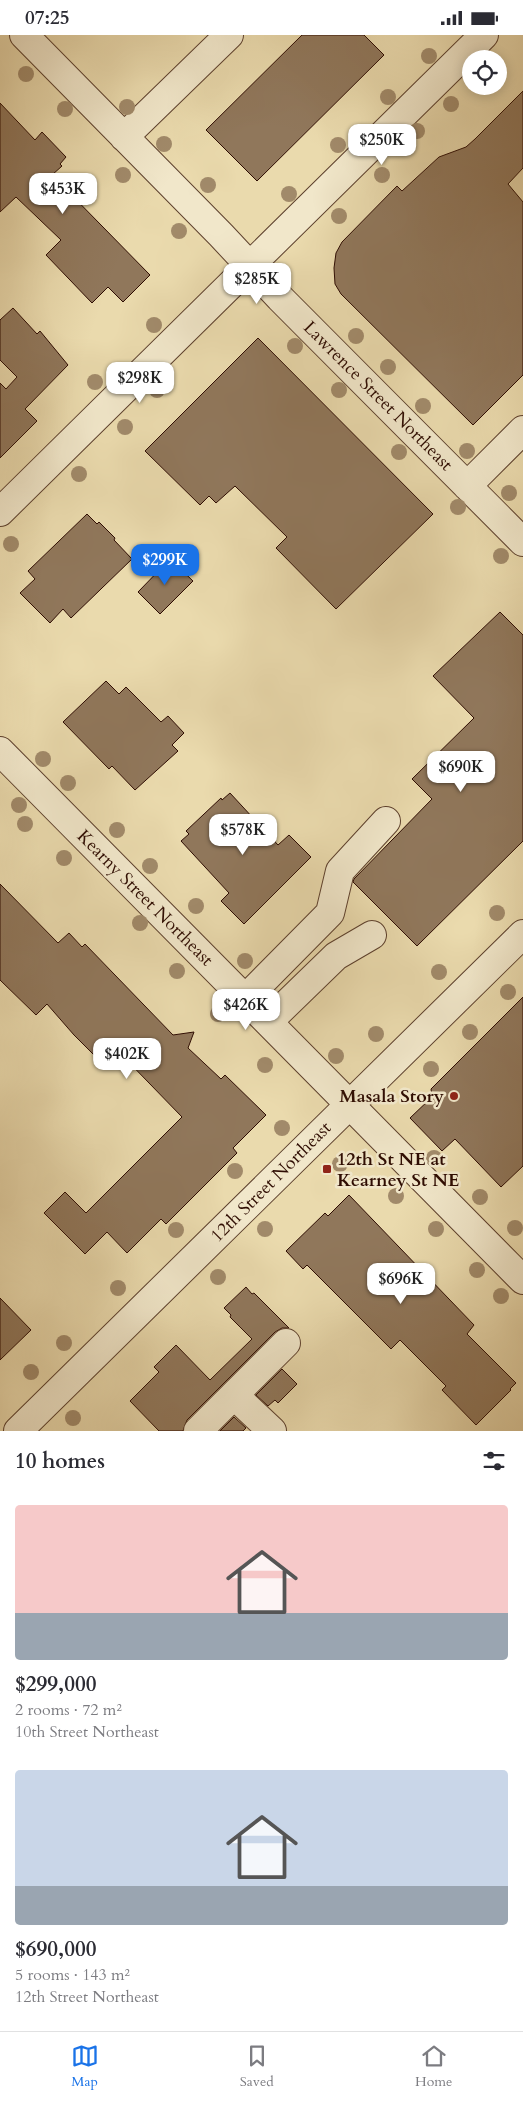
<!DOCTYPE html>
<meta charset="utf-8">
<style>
:root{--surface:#fff;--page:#f7f7f7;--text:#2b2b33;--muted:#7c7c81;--line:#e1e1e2;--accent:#1a73e8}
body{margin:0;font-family:Cardo,serif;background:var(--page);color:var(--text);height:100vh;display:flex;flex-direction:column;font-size:19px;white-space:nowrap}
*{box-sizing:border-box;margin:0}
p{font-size:16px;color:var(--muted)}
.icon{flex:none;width:28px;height:28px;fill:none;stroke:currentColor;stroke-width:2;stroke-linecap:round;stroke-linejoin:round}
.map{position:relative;height:1396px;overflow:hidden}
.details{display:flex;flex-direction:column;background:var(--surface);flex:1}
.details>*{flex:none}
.tools{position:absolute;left:462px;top:15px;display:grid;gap:10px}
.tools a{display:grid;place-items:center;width:45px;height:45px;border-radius:50%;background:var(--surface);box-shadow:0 2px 12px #0003;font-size:25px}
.price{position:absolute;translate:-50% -42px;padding:0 11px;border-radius:10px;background:#fff;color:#222;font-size:16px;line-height:32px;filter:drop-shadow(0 1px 2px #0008)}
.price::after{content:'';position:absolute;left:50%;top:30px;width:15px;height:11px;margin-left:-8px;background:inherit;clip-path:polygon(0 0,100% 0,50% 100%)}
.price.selected{background:var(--accent);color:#fff}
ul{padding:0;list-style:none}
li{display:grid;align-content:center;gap:10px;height:265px;padding:0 15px}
li span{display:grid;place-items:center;height:155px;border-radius:5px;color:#555}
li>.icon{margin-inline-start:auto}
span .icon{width:90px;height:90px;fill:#fffc;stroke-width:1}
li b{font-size:21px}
h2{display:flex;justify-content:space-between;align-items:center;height:60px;padding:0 15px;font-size:21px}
.status{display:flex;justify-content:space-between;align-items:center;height:35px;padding:0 25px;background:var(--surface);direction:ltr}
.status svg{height:14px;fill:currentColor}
.tab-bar{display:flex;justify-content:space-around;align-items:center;height:70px;border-top:1px solid var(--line);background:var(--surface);font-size:14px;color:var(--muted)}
.tab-bar a{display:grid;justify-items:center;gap:2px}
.tab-bar .selected{color:var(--accent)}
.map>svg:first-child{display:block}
</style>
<div class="status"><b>07:25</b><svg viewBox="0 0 49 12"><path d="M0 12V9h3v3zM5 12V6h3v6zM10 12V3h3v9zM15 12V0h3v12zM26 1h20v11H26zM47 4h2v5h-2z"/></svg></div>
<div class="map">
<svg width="523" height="1396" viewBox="0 0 523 1396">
<rect width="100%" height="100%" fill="#eadaad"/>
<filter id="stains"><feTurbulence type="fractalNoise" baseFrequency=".004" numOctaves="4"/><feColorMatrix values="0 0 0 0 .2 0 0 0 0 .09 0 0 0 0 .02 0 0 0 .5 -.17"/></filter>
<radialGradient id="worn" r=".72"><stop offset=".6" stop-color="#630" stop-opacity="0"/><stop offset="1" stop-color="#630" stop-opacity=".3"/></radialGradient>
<path fill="#90775b" stroke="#2e0c02" d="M302 0H364L384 20 257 146 206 95Z
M523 56V133L508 149 523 167V340L473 390 341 259 335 249 334 233 336 218 342 207 397 151 402 156 439 122 466 112 475 104Z
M0 68 35 105 42 97 66 122 60 129 62 131 52 140 150 240 123 267 108 252 92 268 46 220 61 205 16 162 0 177Z
M13 273 37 299 40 296 68 330 25 374 37 386 0 423V348L6 354 17 342 0 325V285Z
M258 303 433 479 336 574 276 513 287 502 235 451 216 468 209 461 200 470 145 416Z
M87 479 97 489 99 487 115 503 114 505 132 524 71 583 63 574 50 588 20 558 35 544 28 536Z
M170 524 193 546 160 579 138 557Z
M500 577 523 600V806L417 911 353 847 354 844 432 764 412 744 474 683 433 641Z
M106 646 119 659 126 652 161 687 168 681 184 698 172 710 178 716 135 755 112 731 109 734 63 687Z
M230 758 278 810 289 800 311 822 244 889 221 866 229 858 181 806 189 799 186 796 221 763 222 765Z
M0 849 58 908 69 898 82 912 85 909 173 1000 194 997 188 1013 221 1044 225 1040 266 1080 233 1113 237 1118 166 1189 161 1184 127 1218 107 1197 85 1219 44 1178 65 1157 86 1178 182 1082 116 1014 102 1028 74 1000 47 969 36 980 0 945Z
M523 962V1131L501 1152 455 1104 442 1116 410 1083 432 1062 431 1054Z
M349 1160 474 1290 467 1299 516 1348 510 1354 511 1355 476 1390 442 1355 446 1351 400 1305 391 1314 307 1230 303 1234 286 1216 325 1178 328 1181Z
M246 1252 252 1259 254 1258 289 1293H282L275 1297 187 1385 183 1396H159L130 1366 159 1337 154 1332 176 1310 210 1345 252 1304 230 1282 231 1280 224 1273Z
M0 1263 31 1295 0 1325Z
M282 1334 297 1349 278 1368 275 1365 268 1371 256 1360Z
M234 1382 246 1393 243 1396H220Z"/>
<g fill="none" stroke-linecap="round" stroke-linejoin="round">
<g stroke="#5d402d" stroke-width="30">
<path id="minor" d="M24 0 221 200 280 263 523 507
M124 102 229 0
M467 451 523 395
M0 477 484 0
M0 716 523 1245
M245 964 330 878 340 836 386 786
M268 987 336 921 372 900
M234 1360 272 1396
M18 1396 523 899
M198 1396 286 1308"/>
</g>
<use href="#minor" stroke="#f1e7ca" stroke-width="28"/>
</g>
<g fill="#a18a6a">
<circle cx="429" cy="21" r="8"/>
<circle cx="26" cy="39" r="8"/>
<circle cx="388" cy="62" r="8"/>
<circle cx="451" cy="69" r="8"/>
<circle cx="127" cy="72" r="8"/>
<circle cx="65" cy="74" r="8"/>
<circle cx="417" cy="96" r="8"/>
<circle cx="164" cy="109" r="8"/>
<circle cx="338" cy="110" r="8"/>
<circle cx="123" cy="140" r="8"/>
<circle cx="382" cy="140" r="8"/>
<circle cx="208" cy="150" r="8"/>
<circle cx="289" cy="159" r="8"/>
<circle cx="339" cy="181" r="8"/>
<circle cx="179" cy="196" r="8"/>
<circle cx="154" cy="290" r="8"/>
<circle cx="356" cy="301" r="8"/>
<circle cx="295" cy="311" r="8"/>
<circle cx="388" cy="332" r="8"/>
<circle cx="95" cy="347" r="8"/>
<circle cx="157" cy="355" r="8"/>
<circle cx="339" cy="355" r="8"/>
<circle cx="423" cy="371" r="8"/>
<circle cx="125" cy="392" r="8"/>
<circle cx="467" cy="416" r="8"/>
<circle cx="399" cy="417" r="8"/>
<circle cx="79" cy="439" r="8"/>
<circle cx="509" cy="458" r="8"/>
<circle cx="458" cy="472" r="8"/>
<circle cx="11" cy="509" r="8"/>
<circle cx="501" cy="521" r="8"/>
<circle cx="43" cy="724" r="8"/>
<circle cx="68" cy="748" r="8"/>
<circle cx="19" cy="770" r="8"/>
<circle cx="25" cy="789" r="8"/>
<circle cx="117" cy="795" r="8"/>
<circle cx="64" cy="823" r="8"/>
<circle cx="150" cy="831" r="8"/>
<circle cx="196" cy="871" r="8"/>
<circle cx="497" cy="878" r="8"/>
<circle cx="140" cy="888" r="8"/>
<circle cx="245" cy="926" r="8"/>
<circle cx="177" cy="936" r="8"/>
<circle cx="439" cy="937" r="8"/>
<circle cx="508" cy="957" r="8"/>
<circle cx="218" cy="979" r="8"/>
<circle cx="470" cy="997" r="8"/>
<circle cx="376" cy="999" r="8"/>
<circle cx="336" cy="1021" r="8"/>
<circle cx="265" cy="1030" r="8"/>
<circle cx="431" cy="1034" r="8"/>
<circle cx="282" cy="1093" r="8"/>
<circle cx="434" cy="1123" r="8"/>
<circle cx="340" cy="1129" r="8"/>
<circle cx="235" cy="1136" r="8"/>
<circle cx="396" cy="1161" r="8"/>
<circle cx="480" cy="1162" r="8"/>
<circle cx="515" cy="1193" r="8"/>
<circle cx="265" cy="1194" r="8"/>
<circle cx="436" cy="1194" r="8"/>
<circle cx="176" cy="1195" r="8"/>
<circle cx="477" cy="1235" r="8"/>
<circle cx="218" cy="1242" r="8"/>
<circle cx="118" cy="1253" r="8"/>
<circle cx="501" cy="1261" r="8"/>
<circle cx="64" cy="1308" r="8"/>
<circle cx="31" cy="1337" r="8"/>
<circle cx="73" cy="1383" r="8"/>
</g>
<g fill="#8f2418" stroke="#f1e7ca" stroke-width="2">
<circle cx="454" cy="1061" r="5"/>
<rect x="322" y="1129" width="10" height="10" rx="2.5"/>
</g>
<g text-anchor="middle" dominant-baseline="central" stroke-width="5" stroke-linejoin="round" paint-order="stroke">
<g font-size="18" fill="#2e0c02" stroke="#f1e7ca">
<text transform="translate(378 361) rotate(45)">Lawrence Street Northeast</text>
<text transform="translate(145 863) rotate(45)">Kearny Street Northeast</text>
<text transform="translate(271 1147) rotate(-45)">12th Street Northeast</text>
</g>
<g font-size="18" font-weight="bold" fill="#2e0c02" stroke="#f1e7ca" text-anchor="end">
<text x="444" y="1061">Masala Story</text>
<text x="337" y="1124" text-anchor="start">12th St NE at<tspan x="337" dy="21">Kearney St NE</tspan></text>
</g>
</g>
<rect width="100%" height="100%" filter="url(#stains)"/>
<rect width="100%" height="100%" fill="url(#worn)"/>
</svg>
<div class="tools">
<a><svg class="icon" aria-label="locate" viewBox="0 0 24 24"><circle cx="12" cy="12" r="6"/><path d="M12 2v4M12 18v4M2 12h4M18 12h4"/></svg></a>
</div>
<b class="price" style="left:382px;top:131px">$250K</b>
<b class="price" style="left:63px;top:180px">$453K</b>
<b class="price" style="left:257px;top:270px">$285K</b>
<b class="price" style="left:140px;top:369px">$298K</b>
<b class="price selected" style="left:165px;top:551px">$299K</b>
<b class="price" style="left:461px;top:758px">$690K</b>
<b class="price" style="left:243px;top:821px">$578K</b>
<b class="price" style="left:246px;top:996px">$426K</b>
<b class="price" style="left:127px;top:1045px">$402K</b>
<b class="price" style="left:401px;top:1270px">$696K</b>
</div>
<section class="details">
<h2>10 homes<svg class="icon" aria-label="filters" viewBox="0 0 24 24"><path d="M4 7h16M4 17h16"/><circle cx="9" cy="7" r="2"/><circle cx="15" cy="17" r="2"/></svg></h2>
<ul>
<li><span style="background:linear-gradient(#f6c9c9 70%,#9aa5b1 0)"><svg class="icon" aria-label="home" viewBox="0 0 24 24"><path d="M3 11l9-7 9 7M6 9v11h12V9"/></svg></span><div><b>$299,000</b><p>2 rooms · 72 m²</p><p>10th Street Northeast</p></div></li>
<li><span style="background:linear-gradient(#c9d6e8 75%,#9aa5b1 0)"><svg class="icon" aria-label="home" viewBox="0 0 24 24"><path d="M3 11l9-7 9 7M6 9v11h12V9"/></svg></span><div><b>$690,000</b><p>5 rooms · 143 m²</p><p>12th Street Northeast</p></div></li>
</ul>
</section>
<nav class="tab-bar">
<a class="selected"><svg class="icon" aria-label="map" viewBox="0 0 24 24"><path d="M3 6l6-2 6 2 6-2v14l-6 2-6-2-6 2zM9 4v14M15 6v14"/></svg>Map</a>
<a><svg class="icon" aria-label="saved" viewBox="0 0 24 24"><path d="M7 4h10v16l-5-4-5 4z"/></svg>Saved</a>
<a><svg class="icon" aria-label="home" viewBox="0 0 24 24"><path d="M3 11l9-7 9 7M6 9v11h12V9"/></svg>Home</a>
</nav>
